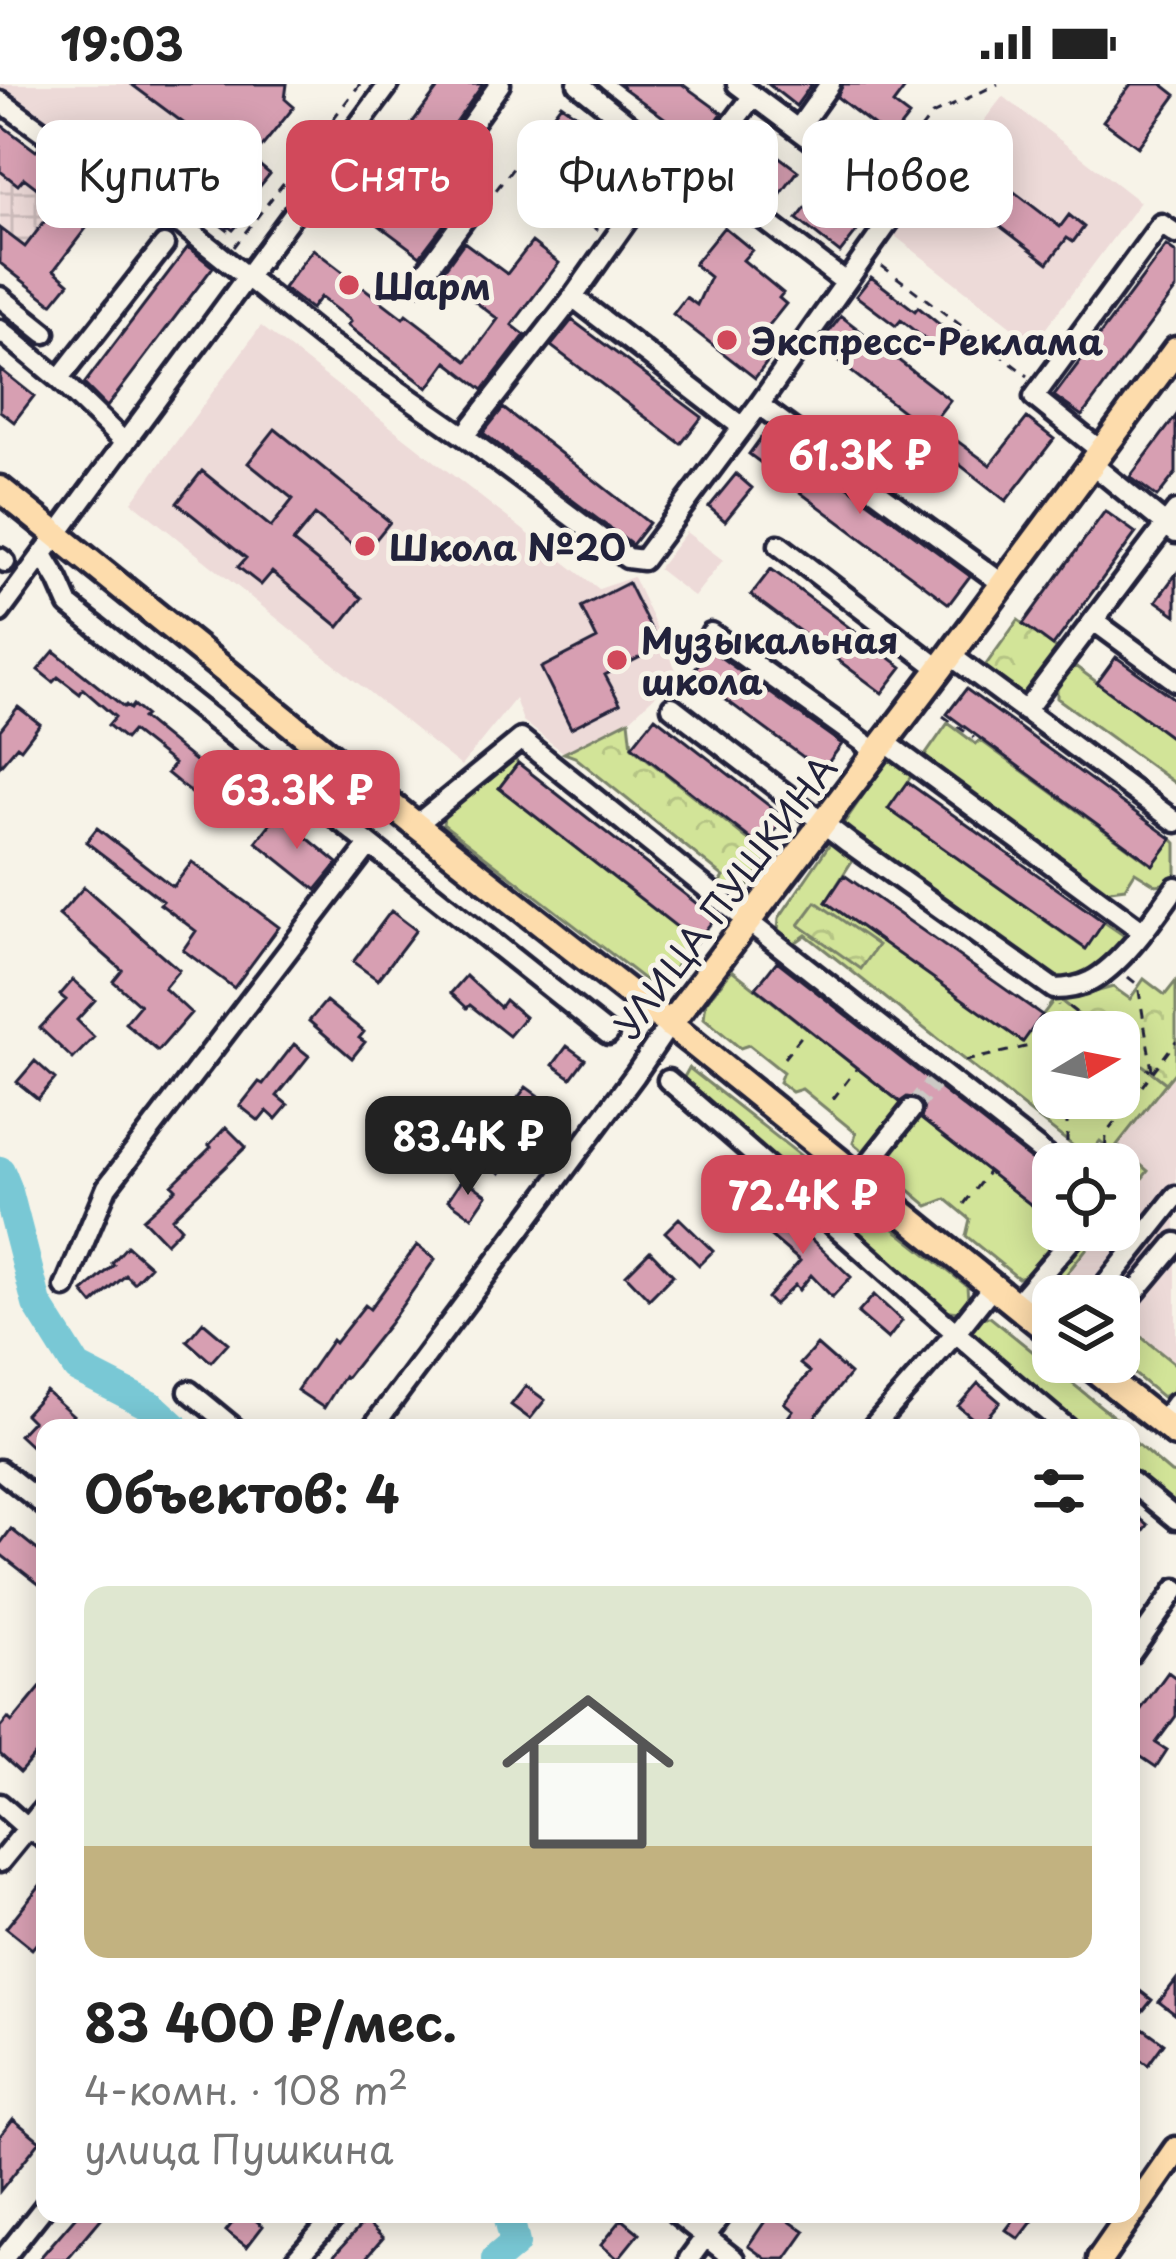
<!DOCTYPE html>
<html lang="ru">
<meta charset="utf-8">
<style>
:root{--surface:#fff;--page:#f6f6f6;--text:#222;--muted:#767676;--line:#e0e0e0;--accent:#d1495b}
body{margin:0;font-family:"Playpen Sans",sans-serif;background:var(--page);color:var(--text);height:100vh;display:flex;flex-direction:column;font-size:45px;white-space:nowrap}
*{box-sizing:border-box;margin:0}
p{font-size:39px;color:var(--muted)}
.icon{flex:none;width:66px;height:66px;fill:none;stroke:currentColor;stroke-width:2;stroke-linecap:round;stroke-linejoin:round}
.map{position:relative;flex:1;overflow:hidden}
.side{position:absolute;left:36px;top:1335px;width:1104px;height:804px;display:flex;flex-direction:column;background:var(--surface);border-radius:24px;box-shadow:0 6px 30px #0003}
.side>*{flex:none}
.banner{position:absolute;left:36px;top:36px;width:1104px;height:108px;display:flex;gap:24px}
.needle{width:78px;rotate:80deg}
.fabs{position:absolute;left:1032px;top:927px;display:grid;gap:24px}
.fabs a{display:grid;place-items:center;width:108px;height:108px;border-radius:24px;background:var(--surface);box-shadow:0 6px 30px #0003;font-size:60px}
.price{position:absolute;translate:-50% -102px;padding:0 27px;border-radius:24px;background:var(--accent);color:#fff;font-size:39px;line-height:78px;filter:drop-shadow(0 3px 6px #0008)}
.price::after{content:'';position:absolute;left:50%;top:72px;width:36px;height:27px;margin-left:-18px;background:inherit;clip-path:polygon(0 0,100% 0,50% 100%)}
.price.current{background:#222;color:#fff}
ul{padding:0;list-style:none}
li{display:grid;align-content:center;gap:24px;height:636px;padding:0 48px}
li+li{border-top:3px solid var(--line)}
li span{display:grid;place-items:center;height:372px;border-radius:24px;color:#555}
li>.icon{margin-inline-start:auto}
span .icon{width:216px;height:216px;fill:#fffc;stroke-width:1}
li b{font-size:51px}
h2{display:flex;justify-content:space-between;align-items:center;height:144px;padding:0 48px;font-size:51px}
.pill{padding:0 42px;border-radius:24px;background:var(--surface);box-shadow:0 6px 30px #0003;font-size:42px;line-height:108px}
.pill.current{background:var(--accent);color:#fff}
.status{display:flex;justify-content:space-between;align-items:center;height:84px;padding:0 60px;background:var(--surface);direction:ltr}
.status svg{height:33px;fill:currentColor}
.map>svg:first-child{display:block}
</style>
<div class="status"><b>19:03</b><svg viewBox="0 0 49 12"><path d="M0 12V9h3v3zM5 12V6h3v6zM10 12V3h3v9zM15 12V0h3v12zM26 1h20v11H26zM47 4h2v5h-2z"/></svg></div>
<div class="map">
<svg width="1176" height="2175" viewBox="0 0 1176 2175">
<defs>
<pattern id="industrial-grid" width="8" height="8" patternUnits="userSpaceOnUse" patternTransform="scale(3)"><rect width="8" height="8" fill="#eddad8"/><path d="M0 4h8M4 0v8" fill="none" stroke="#cbbbba"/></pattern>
<pattern id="forest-crowns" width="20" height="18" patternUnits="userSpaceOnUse" patternTransform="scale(3)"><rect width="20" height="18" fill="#d2e498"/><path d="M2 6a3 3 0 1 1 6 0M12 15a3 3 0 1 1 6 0" fill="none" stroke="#b4c384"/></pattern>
</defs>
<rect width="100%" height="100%" fill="#f7f3e8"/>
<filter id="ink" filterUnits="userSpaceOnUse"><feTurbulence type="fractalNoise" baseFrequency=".00833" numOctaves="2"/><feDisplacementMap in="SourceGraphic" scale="24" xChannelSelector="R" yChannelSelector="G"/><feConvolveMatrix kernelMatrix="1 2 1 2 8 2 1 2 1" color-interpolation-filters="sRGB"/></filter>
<g filter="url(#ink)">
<path fill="#eddad8" d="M0 0H287L285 15 294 23 262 63 251 59 235 66 171 132 2 8Z
M1003 12 1140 118 1034 260 895 152Z
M261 242 599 505 633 493 678 590 629 636 564 669 523 637 515 615 461 682 132 418Z
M686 448 723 476 694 513 658 485Z
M1176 987V1281L1119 1235V1212H1090L1065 1192 1101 1146H1119V1124L1148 1087 1117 1061Z"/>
<path fill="url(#industrial-grid)" d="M0 40 35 67 43 58 111 112 54 186 0 144Z"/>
<path fill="#d2e498" stroke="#7a836a" stroke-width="3" d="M1075 582 1176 657V700L1057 614V604Z
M948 639 976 660 980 656 1152 781 1172 755 1176 759V791L1170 799 1156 801 1135 788 1125 804 1103 807 922 676Z
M510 670 518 679 499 704 696 858 661 901 649 899 443 740 445 725Z
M890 672 914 688 889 725 1085 865 1104 838 1129 855C1110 878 1089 893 1059 897L864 758 826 818 1023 957 1056 913 1101 948H1053V1014H1119V962L1166 999 1117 1061 1148 1087 1119 1124V1115L1139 1089 1100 1057 1087 1073 806 851 792 861 778 848 779 834Z
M732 886 1053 1138V1146L1064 1147 1029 1190 1018 1194 966 1152 970 1135 946 1115 928 1122 853 1059 856 1049 802 1005 792 1008 779 998 783 988 749 961 740 964 704 934 706 918Z
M689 984 967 1202 968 1216 958 1228 945 1226 682 997Z
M1094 1146H1101L1065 1192 1090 1212H1053V1225L1038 1209 1085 1149 1090 1152Z
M980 1233H990L1119 1337 1122 1344H1072L975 1265 968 1247Z
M1119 1235 1176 1281 1174 1307 1162 1313 1119 1277Z
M1131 1355 1171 1389 1176 1390V1429L1131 1392Z"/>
<path fill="url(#forest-crowns)" stroke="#7a836a" stroke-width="3" d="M1018 536 1061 568 1026 616 983 585Z
M629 636 632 663 770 773 731 824 713 809 724 793 575 673 564 669Z
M816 818 878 861 861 885 799 841Z
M1144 895 1165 911 1176 897V987L1166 999 1119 963V948H1100L1056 913 1088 910 1113 903 1130 915Z"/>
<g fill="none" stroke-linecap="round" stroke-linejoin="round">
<path stroke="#79c8d5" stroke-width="30" d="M0 1087 7 1104 37 1220 77 1284 153 1323 176 1344
M496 2175 515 2159 508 2130"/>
</g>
<path fill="#d79fb2" stroke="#22223b" stroke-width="3" d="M131 0H287L285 15 294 23 252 75 270 90 237 130 243 135 233 146 228 142 227 146 200 125 237 78 233 74 238 67 213 61Z
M441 0H483L427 79 398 58Z
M618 0H682L722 29 700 60Z
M768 0H812L796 22Z
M843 0H908L893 20 909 32 891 55 837 13Z
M1131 0H1162L1176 11 1138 63 1103 37Z
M561 20 639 75 629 89 551 33Z
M0 40 36 67 40 62 110 113 54 186 69 199 52 220 0 179V144L25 163 58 120 24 94 18 101 0 87Z
M749 50 798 87 776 117 726 80Z
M983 70 999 82 992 91 1060 143 1069 131 1084 143 1073 158 1067 154 1048 179 958 110 971 92 968 89Z
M379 77 406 97 394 113 424 136 430 128 445 139 420 172 348 118Z
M822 103 865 137 840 169 797 135Z
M724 143 752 166 743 176 783 209 779 214 786 220 751 264 768 277 755 294 673 230 686 213 697 221 710 193 694 180Z
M464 158 507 190 532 158 559 179 512 241 525 251 483 306 447 278 428 304 347 241 351 237 320 213 311 225 283 204 313 165 403 234 406 230 467 277 498 235 440 191Z
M1166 162 1176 169V205L1082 332 1054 312Z
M188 163 213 183 107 323 84 300Z
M871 193 915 227 918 223 950 249 937 265 901 236 896 242 856 212Z
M841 232 950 316 927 346 818 262Z
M572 236 702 333 681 360 551 262Z
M0 285 34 312 14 338 0 327Z
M503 324 649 439 632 461 483 349Z
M1176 332V389L1157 413 1130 393Z
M1027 334 1054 355 1006 417 946 370 956 356 990 381Z
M768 344 970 492 949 520 749 370Z
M275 345 390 438 364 470 315 431 293 458 362 514 339 543 272 488 261 501 238 483 246 474 177 419 202 387 271 443 293 415 248 379Z
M736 390 752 404 725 437 709 423Z
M1105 427 1136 449 1053 562 1023 540Z
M771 485 902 583 882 609 751 511Z
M1176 490V531L1156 517Z
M628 499 660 563 605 591 620 619 571 644 541 584 597 555 581 523Z
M709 565 842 660 822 687 691 590Z
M54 567 124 623 126 621 130 625 133 621 145 631 142 634 212 691 195 712 167 689 174 680 132 647 125 655 108 641 115 633 83 605 80 610 58 593 53 598 38 586Z
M1116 573 1176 616V657L1097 599Z
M966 605 1172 755 1153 781 947 630Z
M18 623 40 640 21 665 17 662 0 682V646Z
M655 633 785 734 762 764 632 662Z
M518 679 715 834 696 858 499 704Z
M907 698 1104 838 1086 865 888 725Z
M278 730 338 779 316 806 256 758Z
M97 744 173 803 192 778 279 843 234 904 183 866 196 847 160 820 163 817 86 758Z
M844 791 1042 931 1023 958 826 818Z
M84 803 179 886 164 904 191 929 158 967 125 939 140 921 113 897 122 886 59 831Z
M391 827 416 846 378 896 353 878Z
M777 877 1053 1093V1138L921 1035 924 1022 918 1015 907 1013 900 1018 756 904Z
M466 892 500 923 505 916 525 933 509 952 470 921 467 924 451 909Z
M73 896 95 916 77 936 94 953 73 975 40 944 66 916 60 911Z
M326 917 364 948 359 954 365 958 352 974 309 937Z
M294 960 309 972 277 1012 288 1021 276 1035 267 1027 259 1037 240 1022 259 998 263 1000Z
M567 962 585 975 571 994 553 981Z
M35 977 55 995 38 1015 17 998Z
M526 1003 551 1021 500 1089 490 1081 496 1073 485 1065 501 1043 498 1040Z
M226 1043 246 1063 172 1134 181 1144 166 1159 143 1135 176 1105 172 1101 211 1063 209 1061Z
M728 1078 754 1101 737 1122 710 1099Z
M463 1094 487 1111 472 1133 448 1116Z
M778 1122 810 1150 808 1152 851 1193 832 1213 811 1191 799 1206 795 1201 774 1221 767 1214 800 1177 760 1143Z
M679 1134 713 1167 699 1181 665 1148Z
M417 1161 435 1175 389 1240 346 1294 344 1292 324 1324 297 1306 332 1256 335 1259 365 1221 370 1225Z
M127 1162 150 1182 134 1199 126 1191 93 1220 83 1208 114 1181 112 1179Z
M650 1167 673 1191 649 1215 626 1191Z
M874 1211 902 1237 888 1255 858 1229Z
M203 1238 228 1259 211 1278 187 1257Z
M817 1261 850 1290 806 1344H797L786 1336 793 1326 784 1319 810 1288 800 1280Z
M978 1299 1000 1318 980 1341 958 1322Z
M526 1302 545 1316 530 1335 511 1321Z
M46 1307 73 1331 61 1344H45V1375L19 1351 32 1337 25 1330Z
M1131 1427 1148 1441 1131 1463Z
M11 1445 45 1472V1505L0 1470V1460Z
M1168 1588 1176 1594V1632L1156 1659 1167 1666 1156 1683 1131 1666V1639Z
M45 1598V1659L20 1688 0 1670V1644L8 1634 12 1638Z
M45 1795V1849L32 1865 6 1844Z
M1176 1896V1931L1159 1918Z
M1131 1900 1152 1916 1143 1927 1131 1918Z
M1143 1944 1164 1959 1148 1981 1131 1969V1960Z
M13 2035 40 2057 0 2107V2052Z
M78 2130H105L67 2175H39Z
M239 2130H248L263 2142 247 2163 226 2147Z
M770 2130H779L805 2148 786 2175H766L748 2162Z
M1018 2130H1038L1019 2155 1006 2146Z
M622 2135 639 2149 618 2175 601 2161Z
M365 2137 383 2154 365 2175H331Z"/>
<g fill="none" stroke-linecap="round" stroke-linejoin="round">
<path stroke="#ccc9c5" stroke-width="18" stroke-dasharray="18 9" stroke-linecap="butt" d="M911 1026 942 988"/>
<g stroke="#22223b" stroke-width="27">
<path id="minor" d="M737 0 900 122 759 321 1003 500
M0 17 164 135 181 140 324 255 464 352 627 474 643 476 759 321
M356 44 430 98 500 0
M798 45 830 0
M671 74 698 85 845 198
M698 85 753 12
M418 198 468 130 430 98
M0 213 45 249
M573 213 742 343
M0 246 59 295 125 359
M59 295 164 161
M464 352 573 213 671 74 578 0
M1101 367 1034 313 1161 140 1176 150
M1092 380 1176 449
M779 461 940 585
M43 471 58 496 69 521 608 950
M0 474 5 478
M0 528 389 0
M1094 537 1176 597
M711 549 877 668
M950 571 1176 738
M672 623 849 759 1054 905C1067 905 1079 903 1091 897 1123 880 1155 832 1176 803
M1025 627 1176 427
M885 658 1142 847
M416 741 521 655 731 824 1057 1080
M668 996C802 1110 931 1231 1067 1344
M858 1093 911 1026
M65 1203 107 1103 369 761
M1100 1212 1098 1210 1176 1112
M1016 1220 1080 1146
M1119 1227 1176 1159
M189 1307 234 1344
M1162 1338 1176 1319
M372 1344 635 991 669 941
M872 1344 954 1251 993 1202
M0 1386 45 1422
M1131 1398 1176 1435
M1131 1569 1176 1505
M0 1720 27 1744 45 1755
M0 1778 45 1723
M677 2130 734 2175
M3 2175 45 2122
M296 2175 337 2130
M689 2175 722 2130"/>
</g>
<g stroke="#22223b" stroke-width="33">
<path id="major" d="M0 405 416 741 693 959 1053 1251
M669 941 940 585 1176 266
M1085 1278 1176 1350
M1100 2175 1176 2066"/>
</g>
<path stroke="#22223b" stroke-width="3" stroke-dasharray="9 9" stroke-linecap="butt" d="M887 88 932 31 998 0
M485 120 514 83 598 146
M234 163 360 0
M882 182 1028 292
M943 632 974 654
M1128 893 1138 901 1152 986
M1069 923 1101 948
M1053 955 1052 949 1061 930 1058 921
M1119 962 1150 987
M784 974 807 945
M965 977 1030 962 1052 949
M1067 1014V1058
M833 1015 857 984
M1105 1080 1106 1050 1176 957
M964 1120 989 1087"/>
<use href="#minor" stroke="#f7f3e8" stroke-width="18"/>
<use href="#major" stroke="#fddcac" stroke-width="24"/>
</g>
</g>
<g fill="#d1495b" stroke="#f7f3e8" stroke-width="4.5">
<circle cx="349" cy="201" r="12"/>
<circle cx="727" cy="256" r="12"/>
<circle cx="365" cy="462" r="12"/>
<circle cx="617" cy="576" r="12"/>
</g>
<g text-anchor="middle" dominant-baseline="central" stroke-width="10" stroke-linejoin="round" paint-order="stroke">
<g font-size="36" font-weight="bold" fill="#22223b" stroke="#f7f3e8" text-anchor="start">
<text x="373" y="201">Шарм</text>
<text x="751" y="256">Экспресс-Реклама</text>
<text x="389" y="462">Школа №20</text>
<text x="641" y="555">Музыкальная<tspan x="641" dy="41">школа</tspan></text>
</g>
<g font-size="36" fill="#22223b" stroke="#f7f3e8">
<text transform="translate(724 812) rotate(-53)">УЛИЦА ПУШКИНА</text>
</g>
</g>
</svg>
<div class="fabs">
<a><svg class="needle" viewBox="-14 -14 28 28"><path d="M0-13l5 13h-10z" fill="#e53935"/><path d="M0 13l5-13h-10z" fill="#767676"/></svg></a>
<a><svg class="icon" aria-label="locate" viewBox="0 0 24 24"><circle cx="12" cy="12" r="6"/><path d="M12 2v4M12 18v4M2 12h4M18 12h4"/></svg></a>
<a><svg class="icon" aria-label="layers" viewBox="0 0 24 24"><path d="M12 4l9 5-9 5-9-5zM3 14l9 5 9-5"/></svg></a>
</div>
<b class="price" style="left:860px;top:433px">61.3K ₽</b>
<b class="price" style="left:297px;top:768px">63.3K ₽</b>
<b class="price current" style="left:468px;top:1114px">83.4K ₽</b>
<b class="price" style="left:803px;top:1173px">72.4K ₽</b>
<div class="banner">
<a class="pill">Купить</a>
<a class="pill current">Снять</a>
<a class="pill">Фильтры</a>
<a class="pill">Новое</a>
</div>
<section class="side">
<h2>Объектов: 4<svg class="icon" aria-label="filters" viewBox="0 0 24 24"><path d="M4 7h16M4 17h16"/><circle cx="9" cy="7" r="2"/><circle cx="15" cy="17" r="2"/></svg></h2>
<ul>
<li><span style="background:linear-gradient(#dfe7d0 70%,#c2b280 0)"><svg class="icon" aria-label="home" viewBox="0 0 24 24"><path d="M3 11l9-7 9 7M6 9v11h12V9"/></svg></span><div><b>83 400 ₽/мес.</b><p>4-комн. · 108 m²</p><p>улица Пушкина</p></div></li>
</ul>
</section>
</div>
